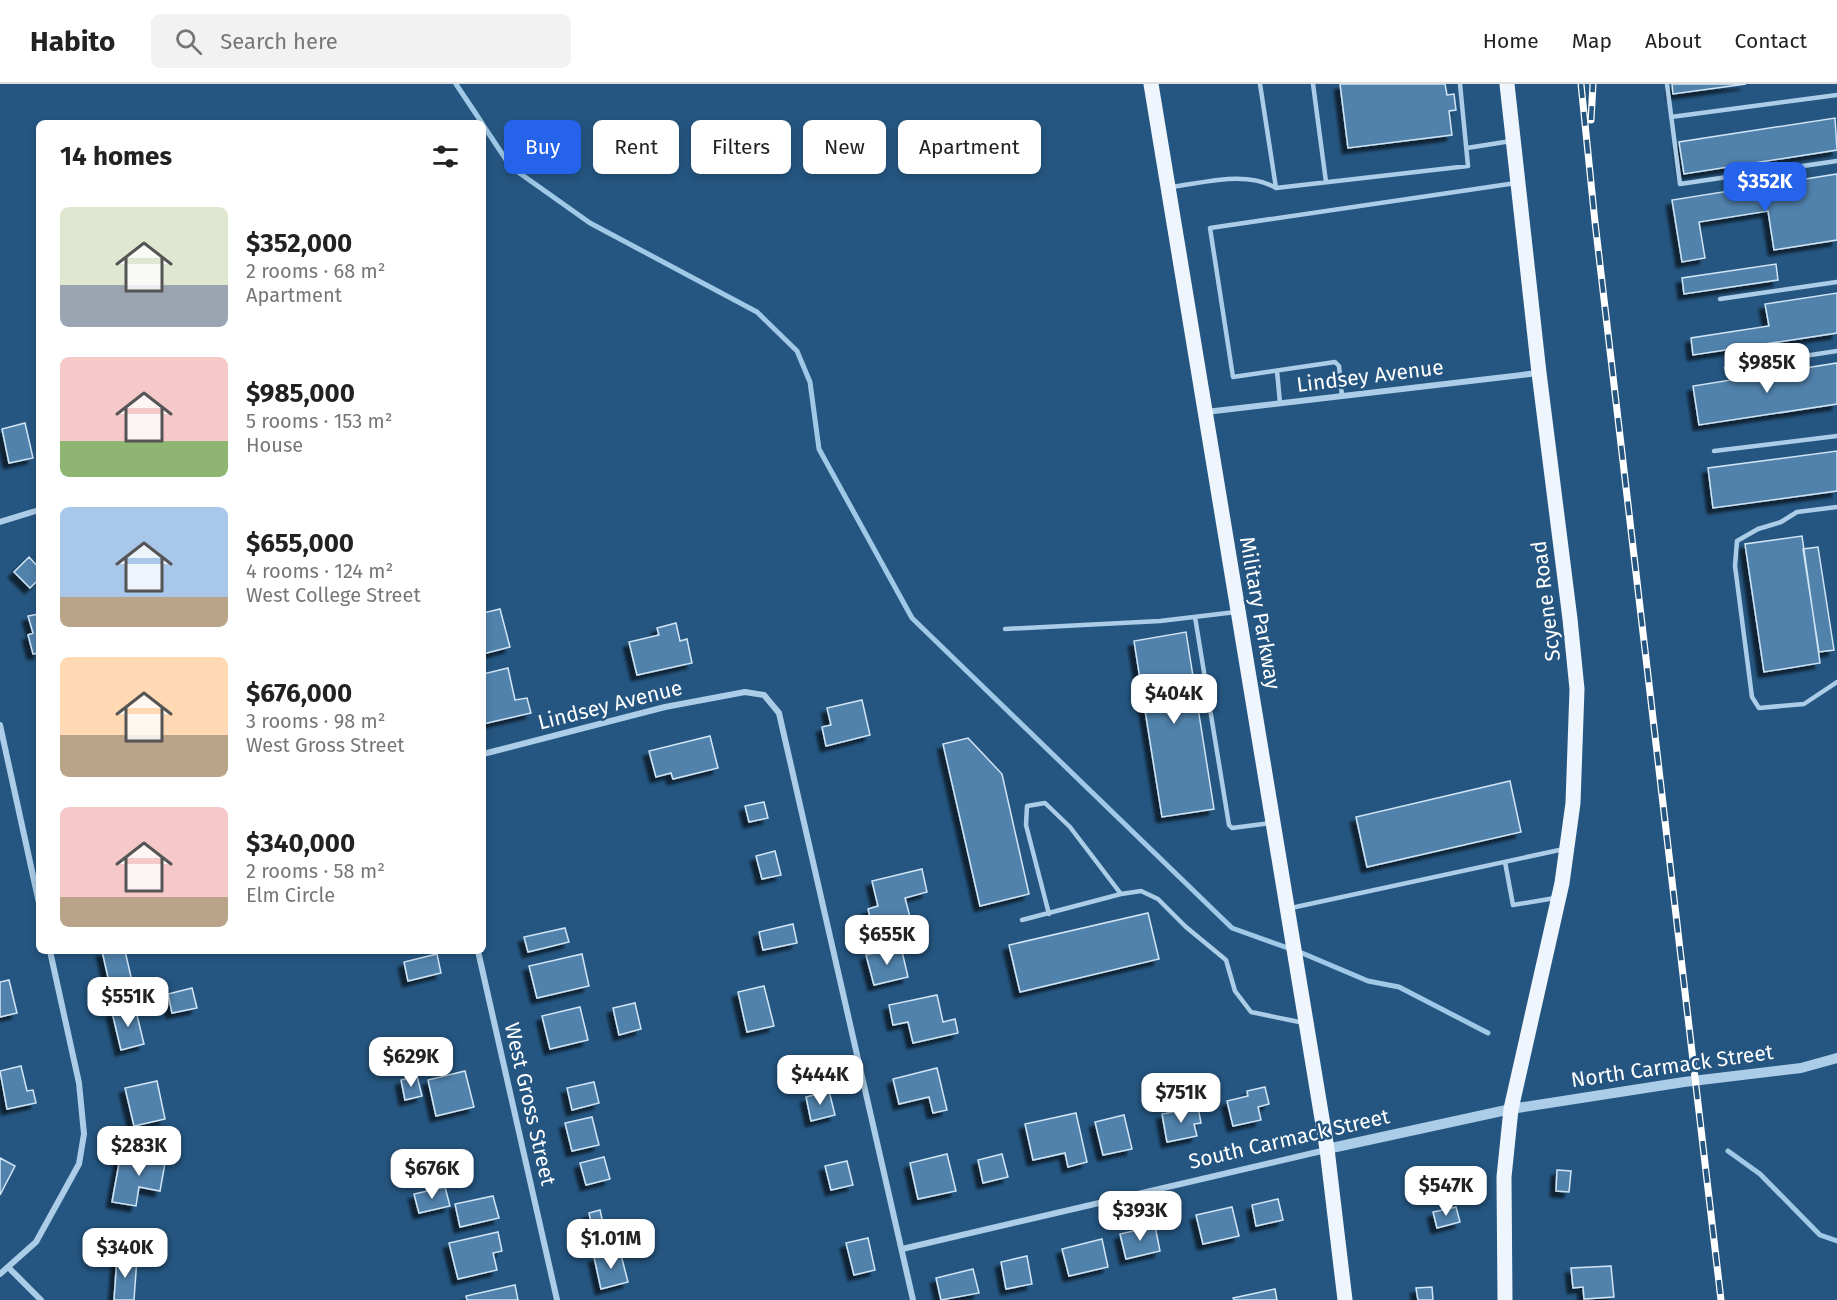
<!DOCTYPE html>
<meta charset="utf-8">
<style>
:root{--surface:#fff;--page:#f2f2f2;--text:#222;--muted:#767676;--line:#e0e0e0;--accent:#2563eb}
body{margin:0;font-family:"Fira Sans",sans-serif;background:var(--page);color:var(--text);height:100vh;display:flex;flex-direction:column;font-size:22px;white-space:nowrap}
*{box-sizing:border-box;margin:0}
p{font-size:20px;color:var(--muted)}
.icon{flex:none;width:33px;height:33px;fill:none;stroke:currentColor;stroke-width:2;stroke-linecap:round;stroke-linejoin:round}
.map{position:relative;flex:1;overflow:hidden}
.side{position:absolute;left:36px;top:36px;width:450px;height:834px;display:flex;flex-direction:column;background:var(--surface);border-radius:9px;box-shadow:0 3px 9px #0003}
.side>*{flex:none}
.hud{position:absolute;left:504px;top:36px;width:570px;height:54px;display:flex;gap:12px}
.price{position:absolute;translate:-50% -51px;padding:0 14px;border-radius:12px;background:#fff;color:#222;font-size:20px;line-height:39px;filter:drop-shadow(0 2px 3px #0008)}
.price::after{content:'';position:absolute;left:50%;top:36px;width:18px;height:14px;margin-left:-9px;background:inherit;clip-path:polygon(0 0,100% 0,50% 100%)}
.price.selected{background:var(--accent);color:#fff}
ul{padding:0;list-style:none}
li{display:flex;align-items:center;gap:18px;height:150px;padding:0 24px}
li span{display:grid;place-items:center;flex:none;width:168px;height:120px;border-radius:9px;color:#555}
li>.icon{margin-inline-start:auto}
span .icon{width:72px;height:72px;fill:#fffc;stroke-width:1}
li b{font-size:26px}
h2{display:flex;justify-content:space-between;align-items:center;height:72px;padding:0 24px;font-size:26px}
.chip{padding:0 21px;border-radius:9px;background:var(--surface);box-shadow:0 3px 9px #0003;font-size:21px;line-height:54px}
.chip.selected{background:var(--accent);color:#fff}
header{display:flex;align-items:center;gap:36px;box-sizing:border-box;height:84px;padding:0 30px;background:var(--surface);border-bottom:2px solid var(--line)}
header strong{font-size:28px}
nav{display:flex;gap:33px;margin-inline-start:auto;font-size:21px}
.search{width:420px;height:54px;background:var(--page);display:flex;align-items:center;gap:15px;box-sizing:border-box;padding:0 21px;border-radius:9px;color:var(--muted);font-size:22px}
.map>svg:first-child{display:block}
</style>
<header>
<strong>Habito</strong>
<div class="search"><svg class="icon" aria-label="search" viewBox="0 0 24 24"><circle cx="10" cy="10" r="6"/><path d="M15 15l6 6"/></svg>Search here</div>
<nav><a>Home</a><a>Map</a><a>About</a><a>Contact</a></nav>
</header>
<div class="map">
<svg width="1837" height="1216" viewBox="0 0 1837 1216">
<defs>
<filter id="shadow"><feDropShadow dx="-5.5" dy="5.5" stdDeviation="1.5" flood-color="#0009"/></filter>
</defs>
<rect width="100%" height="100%" fill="#255681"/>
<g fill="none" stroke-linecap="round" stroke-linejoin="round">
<path stroke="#a0c9e8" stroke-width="5" d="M456 0 482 39
M483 41 511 83 590 139 757 228 797 267 810 298 819 365 912 534 1232 844 1302 869 1368 897 1399 903 1488 949
M1728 1067 1760 1090 1820 1151 1837 1157"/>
</g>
<path fill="#5182ac" stroke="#d0e5f5" stroke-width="1.5" filter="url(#shadow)" d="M1340 0H1445L1447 11 1454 10 1456 26 1449 27 1452 51 1348 64Z
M1672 0H1746L1673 10Z
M1835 34 1837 66 1684 90 1679 58Z
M1837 90V156L1774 166 1768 127 1699 138 1705 174 1682 178 1672 116Z
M1776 180 1778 196 1684 210 1682 194Z
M1837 209V249L1693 271 1691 254 1769 242 1765 220Z
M1837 279V320L1699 341 1693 302Z
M25 339 33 374 9 379 2 345Z
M1837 367V407L1713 424 1708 384Z
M1802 452 1820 579 1764 588 1745 460Z
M1818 463 1834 566 1819 568 1803 465Z
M29 473 39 484V495L30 504 14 488Z
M500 525 510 563 483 570V529Z
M39 530V569L33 570 28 551 33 549 28 532Z
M676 539 680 557 687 555 692 579 637 591 629 558 659 551 657 544Z
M1186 548 1214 725 1162 733 1134 557Z
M508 584 515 616 527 614 531 629 483 640V590Z
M862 616 870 651 826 662 822 643 831 641 827 624Z
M710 652 718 684 673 695 671 689 656 693 649 667Z
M968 654 1002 690 1029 810 980 822 943 660Z
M1510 697 1521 748 1367 783 1356 733Z
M764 718 768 734 749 738 745 722Z
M775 767 781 791 762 795 756 772Z
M922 785 927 808 905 814 910 833 872 842 868 825 878 822 872 797Z
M1148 829 1159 875 1020 908 1009 861Z
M793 840 797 859 763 866 759 848Z
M565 844 569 858 528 868 524 853Z
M901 863 908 893 874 901 866 871Z
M102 867H125L132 897 110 902Z
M437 870 441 889 408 897 404 878Z
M582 870 589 902 537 914 529 882Z
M9 896 17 929 0 933V898Z
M764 902 774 942 747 948 738 908Z
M192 904 197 924 172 929 168 910Z
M937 911 943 938 955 935 958 949 913 959 908 938 893 941 889 921Z
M635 919 641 945 619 951 613 924Z
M135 923 144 960 121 966 112 928Z
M580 923 588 956 550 965 542 932Z
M21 982 27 1007 33 1006 36 1019 7 1025 0 987Z
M937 984 947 1026 933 1029 929 1013 899 1020 893 995Z
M465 987 474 1023 436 1032 428 996Z
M417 992 422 1012 405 1016 401 996Z
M157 997 165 1035 134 1042 125 1004Z
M594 998 599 1019 572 1026 567 1004Z
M1265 1003 1269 1020 1258 1023 1261 1036 1233 1042 1227 1017 1248 1012 1247 1007Z
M829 1007 835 1031 811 1037 806 1013Z
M1198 1023 1201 1039 1194 1040 1197 1052 1167 1058 1162 1030Z
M1076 1029 1087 1078 1068 1083 1065 1069 1033 1076 1025 1040Z
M1124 1031 1132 1065 1103 1071 1095 1038Z
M592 1033 599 1061 572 1067 565 1039Z
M148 1064 167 1068 160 1107 139 1103 136 1122 112 1118 120 1074 146 1079Z
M947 1070 956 1107 918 1115 910 1079Z
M1002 1070 1008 1093 983 1099 978 1076Z
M604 1073 610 1095 586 1101 580 1079Z
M0 1074 15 1082 0 1111Z
M847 1077 853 1101 831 1106 825 1082Z
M1557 1086 1571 1087 1569 1108 1556 1107Z
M445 1103 450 1122 419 1129 414 1110Z
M493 1112 499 1134 460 1143 455 1120Z
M1278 1115 1283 1136 1256 1142 1252 1121Z
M1232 1123 1239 1152 1203 1160 1196 1131Z
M1456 1123 1460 1138 1437 1144 1433 1128Z
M600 1126 608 1161 586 1166 580 1141 591 1139 589 1129Z
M1155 1142 1160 1167 1126 1175 1120 1150Z
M498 1148 502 1167 493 1169 497 1186 458 1195 449 1159Z
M868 1154 875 1186 854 1191 846 1159Z
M1102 1155 1108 1183 1069 1192 1062 1165Z
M620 1167 628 1198 601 1205 594 1173Z
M1027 1172 1032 1200 1006 1205 1001 1178Z
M117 1173 137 1174 134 1216H114Z
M1611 1182 1614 1213 1584 1215 1583 1203 1573 1204 1571 1184Z
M973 1185 979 1209 941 1216 936 1194Z
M515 1201 518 1216H467L466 1212Z
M1432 1203 1433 1216H1418L1416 1204Z
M1275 1205 1277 1216H1234L1233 1214Z"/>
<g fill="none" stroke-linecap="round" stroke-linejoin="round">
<path stroke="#accde7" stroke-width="4.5" d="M1260 0 1276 104 1468 82 1460 0
M1313 0 1326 98
M1667 0 1680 100 1837 77
M1671 33 1837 11
M1467 64 1511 57
M1171 103C1204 99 1246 86 1276 104
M1720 215 1837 198
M1726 284 1837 267
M1277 287 1280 319
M1342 312 1339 282 1335 278 1233 293 1210 144 1516 99
M1714 367 1837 352
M1837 423 1797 428 1781 438 1758 445 1737 457 1735 482 1752 613 1759 624 1804 620 1837 598
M1195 533 1229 741 1232 744 1271 739
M1005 545 1160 537 1236 528
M1505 778 1513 821 1555 814
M1291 824 1564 765
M1049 830 1026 741 1027 722 1045 719 1070 743 1121 810
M1022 836 1121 810 1141 807 1158 815 1186 843 1226 876 1235 907 1251 928 1304 939"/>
<path stroke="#accde7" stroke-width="6" d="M1206 328 1538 289
M0 438 39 426
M0 641 39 819
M483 670 665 623 745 608 764 611 779 629 913 1216
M478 867 557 1216
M902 1165 1326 1066
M8 1183 41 1216
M0 1190 36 1158 79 1080 84 1050 79 999 50 867"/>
<path stroke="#accde7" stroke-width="10" d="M1327 1065 1511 1025 1684 998 1801 984 1837 974"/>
<path stroke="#eef5fd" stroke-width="15" d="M1151 0 1327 1065 1345 1216
M1505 1216 1504 1093 1511 1025 1562 799 1573 719 1577 605 1570 535 1539 289 1507 0"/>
<g stroke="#fff" stroke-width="7">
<path id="rail" d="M1581 0 1595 138 1721 1216
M1591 36 1593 0"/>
</g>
<use href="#rail" stroke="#255681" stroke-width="4.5" stroke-dasharray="14" stroke-linecap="butt"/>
</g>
<g text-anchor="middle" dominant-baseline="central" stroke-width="5" stroke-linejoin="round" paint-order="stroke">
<g font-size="21" fill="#fff" stroke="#255681">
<text transform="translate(1370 292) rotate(-7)">Lindsey Avenue</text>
<text transform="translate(1546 517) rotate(-97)">Scyene Road</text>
<text transform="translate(1260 529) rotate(80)">Military Parkway</text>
<text transform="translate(610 621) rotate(-14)">Lindsey Avenue</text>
<text transform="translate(1672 982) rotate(-8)">North Carmack Street</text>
<text transform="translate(530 1020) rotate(77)">West Gross Street</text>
<text transform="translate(1289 1055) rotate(-13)">South Carmack Street</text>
</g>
</g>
</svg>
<b class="price selected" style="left:1765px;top:129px">$352K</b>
<b class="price" style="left:1767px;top:310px">$985K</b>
<b class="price" style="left:1174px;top:641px">$404K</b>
<b class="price" style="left:887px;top:882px">$655K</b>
<b class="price" style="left:128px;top:944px">$551K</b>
<b class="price" style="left:411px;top:1004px">$629K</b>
<b class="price" style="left:820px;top:1022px">$444K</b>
<b class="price" style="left:1181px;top:1040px">$751K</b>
<b class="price" style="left:139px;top:1093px">$283K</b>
<b class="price" style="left:432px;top:1116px">$676K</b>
<b class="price" style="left:1446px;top:1133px">$547K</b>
<b class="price" style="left:1140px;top:1158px">$393K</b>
<b class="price" style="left:611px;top:1186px">$1.01M</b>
<b class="price" style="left:125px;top:1195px">$340K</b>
<div class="hud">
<a class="chip selected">Buy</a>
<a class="chip">Rent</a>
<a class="chip">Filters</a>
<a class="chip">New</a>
<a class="chip">Apartment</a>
</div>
<section class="side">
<h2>14 homes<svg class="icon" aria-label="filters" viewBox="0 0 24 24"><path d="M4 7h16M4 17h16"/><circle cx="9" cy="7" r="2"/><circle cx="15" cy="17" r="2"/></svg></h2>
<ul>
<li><span style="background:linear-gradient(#dfe7d0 65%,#9aa5b1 0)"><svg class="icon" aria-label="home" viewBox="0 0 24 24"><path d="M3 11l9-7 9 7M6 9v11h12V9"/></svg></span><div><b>$352,000</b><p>2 rooms · 68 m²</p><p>Apartment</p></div></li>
<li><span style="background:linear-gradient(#f6c9c9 70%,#8fb573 0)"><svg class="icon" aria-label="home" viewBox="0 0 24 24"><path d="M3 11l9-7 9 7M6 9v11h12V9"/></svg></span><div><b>$985,000</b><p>5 rooms · 153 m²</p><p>House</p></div></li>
<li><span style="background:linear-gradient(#a9c7e8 75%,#b9a48a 0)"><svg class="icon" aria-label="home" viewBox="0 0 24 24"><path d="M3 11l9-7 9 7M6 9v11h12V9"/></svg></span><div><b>$655,000</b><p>4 rooms · 124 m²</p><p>West College Street</p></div></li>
<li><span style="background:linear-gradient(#ffd9b3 65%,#b9a48a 0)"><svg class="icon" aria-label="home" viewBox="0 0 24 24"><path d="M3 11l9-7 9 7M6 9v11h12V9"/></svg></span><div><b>$676,000</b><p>3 rooms · 98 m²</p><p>West Gross Street</p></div></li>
<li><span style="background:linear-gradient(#f6c9c9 75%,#b9a48a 0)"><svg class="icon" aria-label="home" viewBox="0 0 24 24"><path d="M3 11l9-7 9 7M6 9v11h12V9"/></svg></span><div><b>$340,000</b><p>2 rooms · 58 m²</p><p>Elm Circle</p></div></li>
</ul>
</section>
</div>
